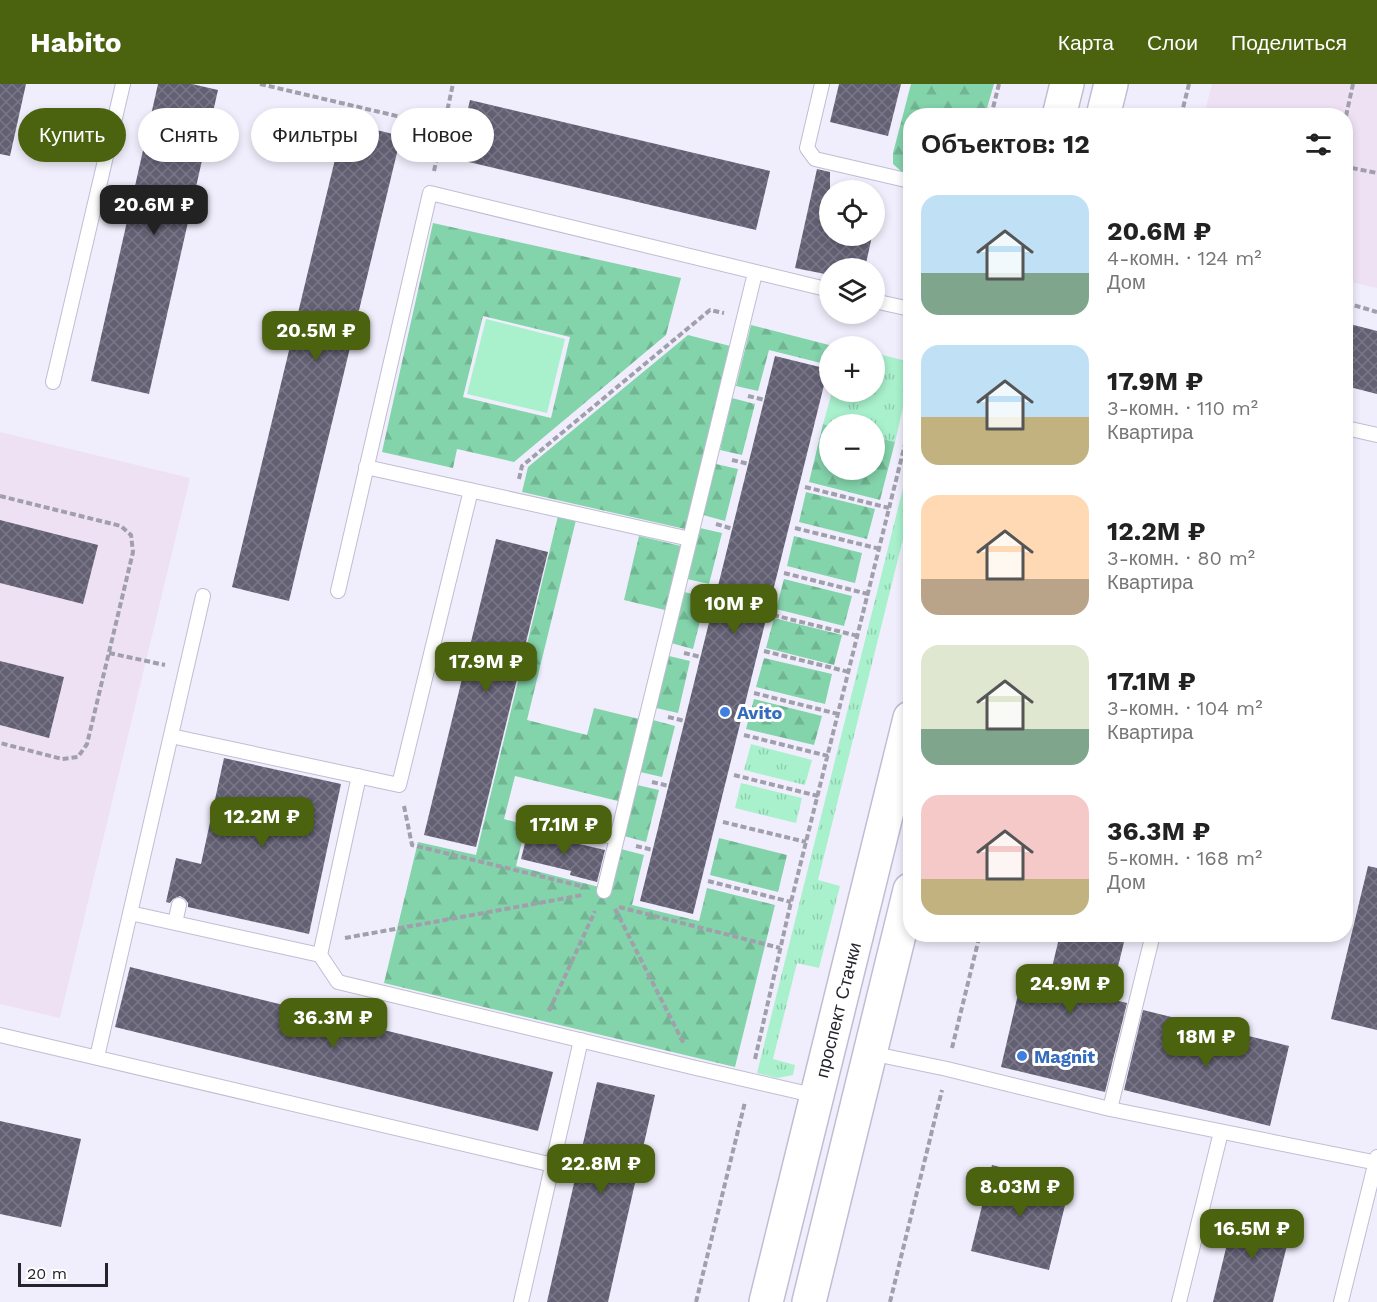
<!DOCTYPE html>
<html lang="ru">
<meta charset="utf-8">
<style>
:root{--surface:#fff;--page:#f6f6f6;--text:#222;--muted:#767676;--accent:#4b620f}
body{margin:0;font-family:"Work Sans",sans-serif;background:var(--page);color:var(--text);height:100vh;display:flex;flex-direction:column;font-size:22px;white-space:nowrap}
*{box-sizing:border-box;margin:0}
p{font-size:20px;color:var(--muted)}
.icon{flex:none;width:33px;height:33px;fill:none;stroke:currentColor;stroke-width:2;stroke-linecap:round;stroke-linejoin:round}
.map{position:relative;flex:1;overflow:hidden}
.side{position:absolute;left:903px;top:24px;width:450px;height:834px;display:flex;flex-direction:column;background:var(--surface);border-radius:24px;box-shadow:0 3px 9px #0003}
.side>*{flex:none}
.guide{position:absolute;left:18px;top:24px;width:570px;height:54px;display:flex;gap:12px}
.buttons{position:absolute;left:819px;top:96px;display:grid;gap:12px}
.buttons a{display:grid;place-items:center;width:66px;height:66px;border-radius:50%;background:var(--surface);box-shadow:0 3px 9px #0003;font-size:30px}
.scale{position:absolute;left:18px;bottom:15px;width:90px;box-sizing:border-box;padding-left:6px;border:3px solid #25242c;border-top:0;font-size:16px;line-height:21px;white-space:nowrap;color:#25242c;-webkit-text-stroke:4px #fff;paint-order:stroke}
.price{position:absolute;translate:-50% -51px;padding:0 14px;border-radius:12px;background:var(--accent);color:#fff;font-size:20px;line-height:39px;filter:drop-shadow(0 2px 3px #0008)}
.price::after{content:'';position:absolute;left:50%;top:36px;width:18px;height:14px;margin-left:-9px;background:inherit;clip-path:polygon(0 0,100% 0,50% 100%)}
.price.active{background:#222;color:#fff}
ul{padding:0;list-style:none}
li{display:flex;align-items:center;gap:18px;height:150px;padding:0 18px}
li span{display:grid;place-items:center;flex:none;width:168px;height:120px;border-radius:18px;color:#555}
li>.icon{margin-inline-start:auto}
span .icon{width:72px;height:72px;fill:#fffc;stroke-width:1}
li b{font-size:26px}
h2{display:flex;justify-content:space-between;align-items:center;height:72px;padding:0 18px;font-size:26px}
.pill{padding:0 21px;border-radius:27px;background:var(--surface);box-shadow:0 3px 9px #0003;font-size:21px;line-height:54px}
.pill.active{background:var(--accent);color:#fff}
header{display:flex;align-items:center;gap:36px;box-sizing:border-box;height:84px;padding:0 30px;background:var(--accent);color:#fff}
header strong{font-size:28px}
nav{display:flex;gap:33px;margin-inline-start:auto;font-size:21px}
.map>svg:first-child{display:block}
</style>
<header>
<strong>Habito</strong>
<nav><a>Карта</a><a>Слои</a><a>Поделиться</a></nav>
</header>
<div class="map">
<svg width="1377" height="1218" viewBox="0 0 1377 1218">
<defs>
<pattern id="grass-tufts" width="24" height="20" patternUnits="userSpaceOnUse" patternTransform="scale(1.5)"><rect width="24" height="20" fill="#a8f1cc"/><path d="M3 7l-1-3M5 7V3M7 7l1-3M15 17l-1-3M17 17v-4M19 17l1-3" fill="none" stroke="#90ceaf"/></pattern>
<pattern id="forest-firs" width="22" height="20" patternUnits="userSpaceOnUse" patternTransform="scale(1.5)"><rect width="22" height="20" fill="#83d3ab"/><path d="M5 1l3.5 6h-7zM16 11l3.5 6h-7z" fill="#71b593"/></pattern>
<pattern id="building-cross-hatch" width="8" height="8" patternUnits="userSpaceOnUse" patternTransform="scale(1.5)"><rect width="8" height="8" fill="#636074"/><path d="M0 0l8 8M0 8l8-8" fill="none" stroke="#7a7787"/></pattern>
</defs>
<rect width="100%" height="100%" fill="#f0eefc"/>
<path fill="#eee1f4" d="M1212 0H1377V204L1346 197V32L1204 31Z
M0 348 190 394 60 934 0 920Z"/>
<path fill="url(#grass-tufts)" d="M875 269 910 278V293L895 358 875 353 874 340H830L829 342 823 340 832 308H874Z
M910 376V427L818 796 840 802 819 884 797 879 773 975 795 981 793 991 777 994 757 989Z
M751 660 812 676 805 701 744 686Z
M741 699 802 714 796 739 735 724Z"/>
<path fill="url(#forest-firs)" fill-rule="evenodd" d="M911 0H994L985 31 910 32V90L902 88 893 80V69Z
M433 139 681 194 666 251 514 378 457 365 453 384 382 368ZM483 232 570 253 551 334 463 313Z
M751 241 833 262H830L829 281 769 266 758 307 736 302Z
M688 251 730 262 685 445 522 408 528 383Z
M732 314 755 320 742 371 720 366Z
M823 340 829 342 830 386H874L875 353 895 358 880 416 809 398Z
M716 380 738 385 725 437 703 431Z
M806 408 875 425 867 455 799 438Z
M558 432 576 436 527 636 587 651 594 624 639 635 618 717 515 692 504 735 526 741 516 782 611 806 621 765 644 771 632 821 699 837 707 804 775 821 735 983 384 899 418 758 476 771Z
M700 444 722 449 709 500 687 495Z
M639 452 681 462 665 526 624 516Z
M794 452 862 469 855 499 787 482Z
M784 495 852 512 844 542 776 525Z
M684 508 706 513 693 565 671 559Z
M774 534 842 551 834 581 766 564Z
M669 572 690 577 678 629 656 624Z
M764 574 832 590 825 620 756 603Z
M754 615 822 632 814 661 746 645Z
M653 636 675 642 662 693 640 688Z
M637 701 659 706 646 758 624 752Z
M719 754 787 771 778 808 710 791Z"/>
<path fill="#a8f1cc" d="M486 235 565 255 547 329 467 310Z"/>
<path fill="url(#building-cross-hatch)" d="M0 0H26L10 72 0 70Z
M158 0H192L218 6 149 310 91 297Z
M839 0H901L888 52 830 38Z
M470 16 770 87 756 146 456 75Z
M344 38 401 52 289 517 232 503Z
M817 85 830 88V152H872L865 184H830V191L795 184Z
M1346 239 1377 247V310L1346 302Z
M775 272 828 285 693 830 640 817Z
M0 436 98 461 83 520 0 499Z
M496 455 548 468 476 763 424 751Z
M0 577 64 593 49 654 0 641Z
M224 674 341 700 309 850 188 823V819L185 815 180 812 173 815 170 819 166 818 176 774 201 780Z
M528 748 605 766 597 798 570 791 571 787 521 775Z
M1368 782 1377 784V946L1331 935Z
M1060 850H1126L1110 915 1127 919 1105 1008 1001 983 1022 893 1048 900Z
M130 883 553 988 538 1047 115 943Z
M1143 926 1289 962 1270 1042 1124 1006Z
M597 998 655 1011 608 1218H547Z
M0 1037 81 1055 61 1143 0 1130Z
M992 1081 1070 1101 1049 1186 971 1167Z
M1235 1127 1292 1141 1273 1218H1213Z"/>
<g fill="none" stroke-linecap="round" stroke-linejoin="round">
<g stroke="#c0bdd3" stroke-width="16">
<path id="service" d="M822 0 807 64 815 75 910 97
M874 217 910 225
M53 298 123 0
M1346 344 1377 351
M366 383 690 455
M338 507 430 109 830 206
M171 652 399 701 471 406
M530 733 617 754
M604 807 755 189
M130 829 320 871 338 898 696 984 817 1012
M175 839 179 821
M320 871 359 692
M0 951 553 1081
M870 969 947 985 1110 1025 1377 1079
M97 973 203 512
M1110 1025 1153 850
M521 1218 581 956
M1179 1218 1221 1048
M1341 1218 1377 1073"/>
</g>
<g stroke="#c0bdd3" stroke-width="36">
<path id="primary" d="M1059 32 1067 0
M1103 32 1111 0
M766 1218 910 634
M809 1218 910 806"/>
</g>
<path stroke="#a19fab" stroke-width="4" stroke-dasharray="6 3" stroke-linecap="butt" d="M260 0 444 43
M991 32 999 0
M1181 32 1189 0
M1346 32 1353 0
M1346 79 1347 83 1377 89
M434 87 453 0
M1346 219 1377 228
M838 262 840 256
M748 312 765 316
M732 376 749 380
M519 395 522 382 710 226 724 229
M805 403 889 424
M0 412 121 442 131 451 133 468 87 660 78 673 62 675 0 659
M716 440 733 445
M795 444 880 465
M784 489 868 510
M700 505 717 509
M773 531 858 552
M764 567 849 588
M109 569 165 581
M684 569 701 573
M754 609 838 630
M668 633 685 637
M744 651 828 672
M734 691 818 712
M652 698 669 702
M404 722 412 761 585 803
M723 738 806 758
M636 762 653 766
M708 797 791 818
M619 823 780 864
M615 825 684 960
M345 854 583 811
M549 927 595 827
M952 964 980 850
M755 975 791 818 910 340
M696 1218 745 1018
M890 1218 942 1006"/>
<use href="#service" stroke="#fff" stroke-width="14"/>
<use href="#primary" stroke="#fff" stroke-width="33"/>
</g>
<g fill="#3f7fe0" stroke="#fff" stroke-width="2">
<circle cx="725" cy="628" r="6"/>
<circle cx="1022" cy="972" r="6"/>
</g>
<g text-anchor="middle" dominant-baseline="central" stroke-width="6" stroke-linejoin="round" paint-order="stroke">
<g font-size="18" font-weight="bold" fill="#366cbe" stroke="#fff" text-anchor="start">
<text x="737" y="628">Avito</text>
<text x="1034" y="972">Magnit</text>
</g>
<g font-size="18" fill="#25242c" stroke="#fff">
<text transform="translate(838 926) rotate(-76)">проспект Стачки</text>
</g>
</g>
</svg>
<div class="buttons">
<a><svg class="icon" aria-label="locate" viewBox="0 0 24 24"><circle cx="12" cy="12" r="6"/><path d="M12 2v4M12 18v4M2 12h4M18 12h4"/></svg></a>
<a><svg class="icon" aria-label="layers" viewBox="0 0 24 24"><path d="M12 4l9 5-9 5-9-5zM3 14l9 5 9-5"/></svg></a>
<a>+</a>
<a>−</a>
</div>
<div class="scale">20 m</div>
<b class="price active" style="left:154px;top:152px">20.6M ₽</b>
<b class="price" style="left:316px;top:278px">20.5M ₽</b>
<b class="price" style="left:734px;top:551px">10M ₽</b>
<b class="price" style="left:486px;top:609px">17.9M ₽</b>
<b class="price" style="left:262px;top:764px">12.2M ₽</b>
<b class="price" style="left:564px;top:772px">17.1M ₽</b>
<b class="price" style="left:1070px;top:931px">24.9M ₽</b>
<b class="price" style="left:333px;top:965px">36.3M ₽</b>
<b class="price" style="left:1206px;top:984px">18M ₽</b>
<b class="price" style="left:601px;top:1111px">22.8M ₽</b>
<b class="price" style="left:1020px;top:1134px">8.03M ₽</b>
<b class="price" style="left:1252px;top:1176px">16.5M ₽</b>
<div class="guide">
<a class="pill active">Купить</a>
<a class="pill">Снять</a>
<a class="pill">Фильтры</a>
<a class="pill">Новое</a>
</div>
<section class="side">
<h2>Объектов: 12<svg class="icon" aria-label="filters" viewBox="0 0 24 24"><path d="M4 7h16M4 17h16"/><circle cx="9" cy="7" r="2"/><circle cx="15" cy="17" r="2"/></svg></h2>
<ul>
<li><span style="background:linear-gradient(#bfe0f5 65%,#7fa58c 0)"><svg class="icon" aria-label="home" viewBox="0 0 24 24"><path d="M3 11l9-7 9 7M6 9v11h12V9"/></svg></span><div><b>20.6M ₽</b><p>4-комн. · 124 m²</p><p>Дом</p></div></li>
<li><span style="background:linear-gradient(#bfe0f5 60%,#c2b280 0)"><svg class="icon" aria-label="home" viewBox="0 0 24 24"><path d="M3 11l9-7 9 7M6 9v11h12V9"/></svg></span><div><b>17.9M ₽</b><p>3-комн. · 110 m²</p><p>Квартира</p></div></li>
<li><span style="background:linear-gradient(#ffd9b3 70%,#b9a48a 0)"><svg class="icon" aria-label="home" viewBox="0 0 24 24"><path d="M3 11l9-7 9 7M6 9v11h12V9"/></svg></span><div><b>12.2M ₽</b><p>3-комн. · 80 m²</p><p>Квартира</p></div></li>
<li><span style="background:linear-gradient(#dfe7d0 70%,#7fa58c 0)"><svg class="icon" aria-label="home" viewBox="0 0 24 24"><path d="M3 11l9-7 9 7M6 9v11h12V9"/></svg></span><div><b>17.1M ₽</b><p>3-комн. · 104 m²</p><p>Квартира</p></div></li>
<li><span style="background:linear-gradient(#f6c9c9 70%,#c2b280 0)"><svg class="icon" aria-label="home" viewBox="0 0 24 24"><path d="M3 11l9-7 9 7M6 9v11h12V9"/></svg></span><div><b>36.3M ₽</b><p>5-комн. · 168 m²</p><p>Дом</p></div></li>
</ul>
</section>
</div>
